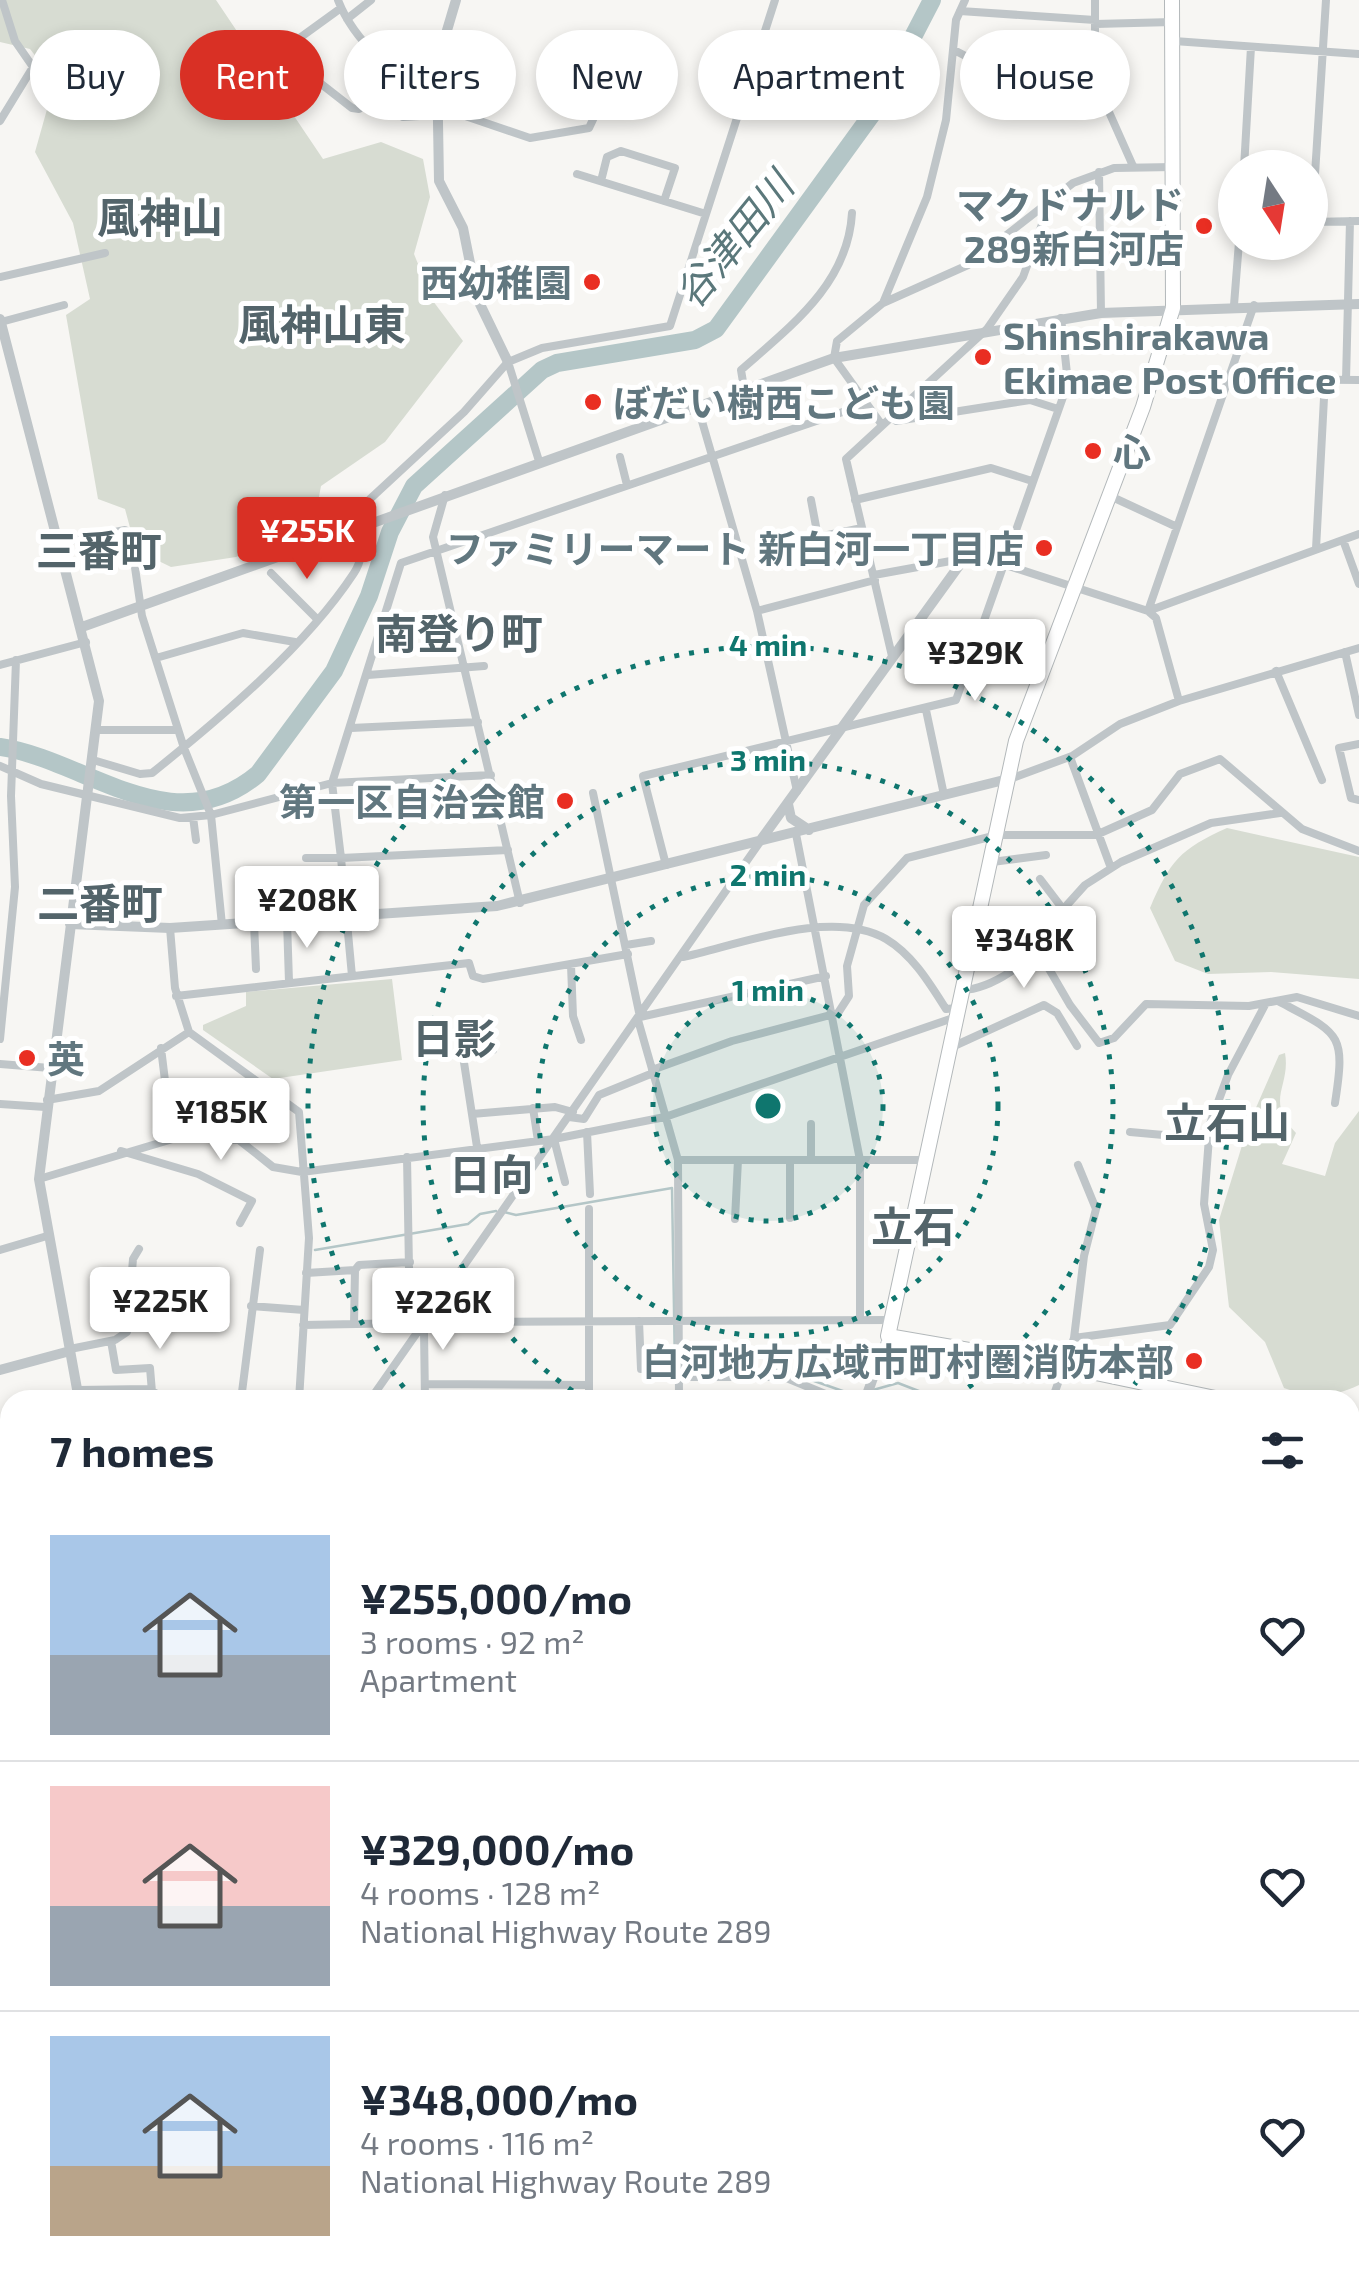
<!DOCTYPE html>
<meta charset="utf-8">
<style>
:root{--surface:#fff;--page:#f2f2f3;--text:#1f2937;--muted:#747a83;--line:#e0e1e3;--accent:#d93025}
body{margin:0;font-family:"Exo 2","Noto Sans JP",sans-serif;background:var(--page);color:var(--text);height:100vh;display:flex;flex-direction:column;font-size:38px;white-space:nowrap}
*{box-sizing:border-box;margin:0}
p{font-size:32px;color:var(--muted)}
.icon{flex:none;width:55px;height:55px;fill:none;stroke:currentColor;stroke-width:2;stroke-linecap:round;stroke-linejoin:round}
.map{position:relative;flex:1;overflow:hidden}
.drawer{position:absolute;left:0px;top:1390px;width:1360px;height:892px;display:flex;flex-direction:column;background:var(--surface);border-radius:30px 30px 0 0;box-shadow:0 5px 15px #0003}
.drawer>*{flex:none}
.top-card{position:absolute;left:30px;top:30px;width:1300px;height:90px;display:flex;gap:20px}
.needle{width:65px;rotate:168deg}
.buttons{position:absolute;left:1218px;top:150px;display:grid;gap:20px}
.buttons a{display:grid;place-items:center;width:110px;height:110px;border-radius:50%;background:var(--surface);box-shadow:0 5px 15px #0003;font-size:50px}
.price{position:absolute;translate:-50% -85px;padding:0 22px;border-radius:10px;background:#fff;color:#222;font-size:32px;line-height:65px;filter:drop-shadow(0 2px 5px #0008)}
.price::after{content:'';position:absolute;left:50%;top:60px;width:30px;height:22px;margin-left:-15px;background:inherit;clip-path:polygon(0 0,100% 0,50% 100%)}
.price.selected{background:var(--accent);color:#fff}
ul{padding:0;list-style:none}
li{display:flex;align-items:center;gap:30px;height:250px;padding:0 50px}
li+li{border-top:2px solid var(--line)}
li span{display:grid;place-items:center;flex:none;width:280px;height:200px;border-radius:0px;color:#555}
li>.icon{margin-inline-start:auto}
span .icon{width:120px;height:120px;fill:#fffc;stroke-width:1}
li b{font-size:42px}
h2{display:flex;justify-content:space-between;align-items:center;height:120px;padding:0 50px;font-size:42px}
.pill{padding:0 35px;border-radius:45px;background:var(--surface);box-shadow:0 5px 15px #0003;font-size:35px;line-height:90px}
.pill.selected{background:var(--accent);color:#fff}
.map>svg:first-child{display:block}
</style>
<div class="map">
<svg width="1359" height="2281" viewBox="0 0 1359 2281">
<rect width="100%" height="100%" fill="#f7f6f3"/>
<path fill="#d7dcd2" d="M0 0H216L323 159 381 142 423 159 430 197 414 254 433 301 463 341 385 442 321 486 314 523 236 557 171 567 136 550 125 509 98 499 66 315 90 299 73 223 35 152 55 81 30 49 0 42Z
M1227 828 1359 857V979L1271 972 1208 974 1175 961 1150 908C1170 861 1180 849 1227 828Z
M392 979 402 1060 273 1079 203 1030V1025L246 1006V992Z
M1285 1053C1291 1087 1264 1100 1296 1133L1282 1164 1325 1176 1335 1143 1359 1111V1385C1331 1398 1313 1398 1284 1388L1265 1342 1229 1307 1219 1220 1248 1126 1279 1055Z"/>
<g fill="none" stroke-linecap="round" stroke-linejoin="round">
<path stroke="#b4c6c7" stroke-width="2.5" d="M504 1212 516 1215 672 1188 675 1369
M315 1250 468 1224 480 1214 496 1211
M683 1369 783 1370 854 1395 865 1392
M873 1390 898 1383 942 1400"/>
<path stroke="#b4c6c7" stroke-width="18" d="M0 747C87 760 172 846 258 774L334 671 369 596 390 532 414 486 542 370 557 363 695 340 716 329 875 110 932 0"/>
<g stroke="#b3b9bc" stroke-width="15">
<path id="primary" d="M0 1699 10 1697
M1350 2220 1359 2224"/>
</g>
<g stroke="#b3b8ba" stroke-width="16">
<path id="trunk" d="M1172 0 1173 308 1143 407 1016 741 888 1336 1062 1366 1225 1400
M1350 1425 1359 1427
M1350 1687 1359 1676
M1350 1706 1359 1695
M700 2281 710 2272
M724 2281 734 2272"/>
</g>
<path stroke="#bfc5c8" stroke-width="8" d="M338 0C352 37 397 83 436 93
M1095 0V97L1109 112 1133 166
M960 11 1095 20
M347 19 371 0
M1095 24 1173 22
M1174 41 1359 54
M289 46 320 83 352 108 359 109 404 75
M954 50 1002 75
M272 58 341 8
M752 70 831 94
M436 106 530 138 589 128 596 113
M403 117 436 115
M0 121 33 67 15 41 2 0
M1244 168 1251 47
M1099 172 1101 313
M577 174 706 214
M601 181 607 157 621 151 675 168 664 201
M1310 222 1359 221
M1312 222 1326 0
M0 277 105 253
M883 303 927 197 946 120 956 20 965 0
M1234 305 1239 242
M1 322 64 305
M508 362 539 461
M1227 379 1359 380
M1346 380 1350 221
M744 388 741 370C791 326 848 284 852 213
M697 404 757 611 797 791
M891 417 896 421 1030 400 1058 409
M882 425 834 358 837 341 883 303 968 265 1073 183 1114 168 1174 167
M620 457 627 485
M445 495 433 537 520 903
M1110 496 1177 527
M811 500 818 537 862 528
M855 500 991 468 1032 481
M1343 540 1359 584
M58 543 125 530 130 533 142 616 184 748 211 815 222 925
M1316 549 1325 379
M271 573 316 618
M874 575 978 556 1148 611 1156 618 1179 701
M757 611 875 580
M1148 611 1254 305
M1148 611 1359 534
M1345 652 1359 715
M892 656 846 459 987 329 1023 277 1050 202
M156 658 243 633 295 642
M0 665 86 642
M1276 671 1322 780
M368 675 484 666
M926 710 944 795
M351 728 478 722
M97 730H178
M1359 744 1339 748 1351 798 1359 800
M1070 757 1111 868
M93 760 140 774 152 773C221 718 306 646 354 573 369 551 357 521 370 499L464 412 508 362 542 348 670 326 775 0
M0 766 41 784 180 818 211 815 332 783 491 775
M1010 779 1072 756 1120 724 1179 701 1359 648
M593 793 640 1017
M193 817 196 840
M796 834 860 1160V1320
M508 850 341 858 332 783 401 563 866 404
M306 858H341L352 976
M992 862 1046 855
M666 865 643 776 956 700 1068 383 1061 318
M1040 879 1085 938
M287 921 289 982
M254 923 256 969
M170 928 175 988 189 1032 299 1112 309 1238 299 1400
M626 945 651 941
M1038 950 1070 1005 1099 1043 1114 1038 1146 1004 1249 1006 1297 997 1359 1016
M683 957C741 944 832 908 886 939 913 955 930 984 946 1009L958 1008
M571 965 573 1016 581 1040
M962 990C1000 989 1037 951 1065 927L1067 905 1085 885 1121 862 1211 823 1280 813
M176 996 469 963 473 976 483 979 628 954
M1278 1001C1340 1034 1346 1032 1335 1103
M640 1017 826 976
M638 1020 678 1160 679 1400
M0 1039 15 887 11 796 16 660
M952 1047 1044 1005 1057 1013 1077 1046
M161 1048 172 1138
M0 1064 50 1068
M652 1070 732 1041 838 1013 849 996 847 966 864 905 907 858 997 835H1096L1152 810 1180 774 1220 759 1302 829 1359 851
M47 1100 99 1091 189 1032
M0 1104 45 1107
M533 1108 538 1141
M472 1114 555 1107 573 1112
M569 1117 584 1119 599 1095 653 1073
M811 1124V1160
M587 1132 590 1194
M1130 1132 1208 1139
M554 1139 565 1182
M477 1147 463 1056 493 1050
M121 1151 198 1174 252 1201 240 1223
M407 1157 410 1323
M678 1160H926
M790 1160V1218
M39 1179 176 1138 239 1140 273 1167 302 1172 554 1139 665 1117 956 1017
M589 1209V1400
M735 1219 738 1160
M0 1250 47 1236
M306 1273 355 1270
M251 1306 304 1310
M639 1321 641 1369
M424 1322 893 1320
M354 1324 355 1270 359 1265 410 1262
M303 1325 410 1323 424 1330 425 1400
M1074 1338 1084 1256 1096 1209 1078 1165
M111 1341 116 1370 150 1368 152 1392
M70 1349 115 1340 127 1332 133 1259 139 1249
M680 1377H784L840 1400
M425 1384 589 1385
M78 1390 148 1389 168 1400
M241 1400 260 1250
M370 1400 760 842
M1052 1400 1074 1338 1170 1325 1209 1267 1213 1250 1204 1204 1210 1124 1228 1075 1265 1005
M1350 1459 1359 1440
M0 1493 10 1491
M1350 1587 1359 1578
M0 1619 10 1618
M1354 1701 1358 2103
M0 1747 10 1746
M0 2068 10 2066
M0 2159 10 2156
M0 2232 3 2245
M27 2272 29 2281
M65 2272 67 2281
M229 2272 231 2281
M262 2272 265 2281
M303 2272 307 2280
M781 2272 784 2281
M416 2280 417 2281
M103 2281 137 2272
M345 2281 366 2272
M457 2281 474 2272
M996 2281 1000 2272"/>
<path stroke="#bfc5c8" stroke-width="10" d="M456 0 437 64 439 181 463 228 477 298 508 362
M0 319 99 701 39 1179 79 1400
M82 627 834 358 1101 313 1359 304
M788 804 791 818 809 830
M760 841 966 556
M70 924 170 928 497 906 1008 779
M0 1370 70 1351
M865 1400 888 1336"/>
<use href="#primary" stroke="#fff" stroke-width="12"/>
<use href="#trunk" stroke="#fff" stroke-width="14"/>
<g stroke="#9ea8ac" stroke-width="6">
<path id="rail" d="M1350 1502 1359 1483
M0 1931H10
M977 2281 981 2272"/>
</g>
<use href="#rail" stroke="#fff" stroke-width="2.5" stroke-dasharray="8" stroke-linecap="butt"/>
</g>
<circle cx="768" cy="1106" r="115" fill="#0f766e" fill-opacity=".12"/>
<g fill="none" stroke="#0f766e" stroke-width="5" stroke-dasharray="5 10">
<circle cx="768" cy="1106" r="115"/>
<circle cx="768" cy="1106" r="230"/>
<path d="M585 1399A345 345 0 1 1 951 1399"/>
<path d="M413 1399A460 460 0 1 1 1123 1399"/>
</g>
<g fill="#e92e22" stroke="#fff" stroke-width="4">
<circle cx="1204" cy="226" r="10"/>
<circle cx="592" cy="282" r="10"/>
<circle cx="983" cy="357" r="10"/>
<circle cx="593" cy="402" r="10"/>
<circle cx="1093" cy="451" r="10"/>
<circle cx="1044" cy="548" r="10"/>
<circle cx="565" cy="801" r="10"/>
<circle cx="27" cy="1058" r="10"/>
<circle cx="1194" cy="1361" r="10"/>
</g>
<g text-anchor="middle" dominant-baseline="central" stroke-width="10" stroke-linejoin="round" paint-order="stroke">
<g font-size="38" font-weight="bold" fill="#61777f" stroke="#fff" text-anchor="end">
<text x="1184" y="204">マクドナルド<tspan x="1184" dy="44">289新白河店</tspan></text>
<text x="572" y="282">西幼稚園</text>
<text x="1003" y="335" text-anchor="start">Shinshirakawa<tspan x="1003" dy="44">Ekimae Post Office</tspan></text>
<text x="613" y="402" text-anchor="start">ぼだい樹西こども園</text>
<text x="1113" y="451" text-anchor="start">心</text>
<text x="1024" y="548">ファミリーマート 新白河一丁目店</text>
<text x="545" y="801">第一区自治会館</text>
<text x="47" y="1058" text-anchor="start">英</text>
<text x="1174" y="1361">白河地方広域市町村圏消防本部</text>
</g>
<g font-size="40" font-style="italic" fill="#5b787b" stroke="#fff">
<text transform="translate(733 239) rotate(-51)">谷津田川</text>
</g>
<g font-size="42" font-weight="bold" fill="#53646a" stroke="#fff">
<text x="160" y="216">風神山</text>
<text x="322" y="323">風神山東</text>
<text x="99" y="549">三番町</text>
<text x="459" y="632">南登り町</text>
<text x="100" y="902">二番町</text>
<text x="454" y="1037">日影</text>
<text x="1227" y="1121">立石山</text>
<text x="491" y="1173">日向</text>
<text x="913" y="1225">立石</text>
</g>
</g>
<circle cx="768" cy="1106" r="15" fill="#0f766e" stroke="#fff" stroke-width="5"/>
<g font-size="30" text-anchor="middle" font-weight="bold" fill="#0f766e" stroke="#fff" stroke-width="10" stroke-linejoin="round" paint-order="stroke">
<text x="768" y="656">4 min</text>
<text x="768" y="771">3 min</text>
<text x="768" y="886">2 min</text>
<text x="768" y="1001">1 min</text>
</g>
</svg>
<div class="buttons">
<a><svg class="needle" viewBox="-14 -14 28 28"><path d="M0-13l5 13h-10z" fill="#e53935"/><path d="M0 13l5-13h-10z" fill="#747a83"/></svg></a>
</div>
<b class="price selected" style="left:307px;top:582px">¥255K</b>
<b class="price" style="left:975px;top:704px">¥329K</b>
<b class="price" style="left:307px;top:951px">¥208K</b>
<b class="price" style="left:1024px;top:991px">¥348K</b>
<b class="price" style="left:221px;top:1163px">¥185K</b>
<b class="price" style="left:160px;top:1352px">¥225K</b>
<b class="price" style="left:443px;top:1353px">¥226K</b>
<div class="top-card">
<a class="pill">Buy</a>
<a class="pill selected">Rent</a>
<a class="pill">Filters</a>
<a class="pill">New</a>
<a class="pill">Apartment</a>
<a class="pill">House</a>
</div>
<section class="drawer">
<h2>7 homes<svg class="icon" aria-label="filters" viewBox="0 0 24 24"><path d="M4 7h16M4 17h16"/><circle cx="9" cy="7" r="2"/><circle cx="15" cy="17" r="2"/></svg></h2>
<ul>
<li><span style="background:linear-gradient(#a9c7e8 60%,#9aa5b1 0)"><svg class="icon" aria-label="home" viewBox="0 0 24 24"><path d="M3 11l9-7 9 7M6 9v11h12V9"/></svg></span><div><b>¥255,000/mo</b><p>3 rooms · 92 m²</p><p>Apartment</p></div><svg class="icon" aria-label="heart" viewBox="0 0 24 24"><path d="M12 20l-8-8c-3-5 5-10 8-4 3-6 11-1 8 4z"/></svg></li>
<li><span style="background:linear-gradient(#f6c9c9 60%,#9aa5b1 0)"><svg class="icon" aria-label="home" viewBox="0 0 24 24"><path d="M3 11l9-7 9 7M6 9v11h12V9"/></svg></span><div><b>¥329,000/mo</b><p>4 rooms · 128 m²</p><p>National Highway Route 289</p></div><svg class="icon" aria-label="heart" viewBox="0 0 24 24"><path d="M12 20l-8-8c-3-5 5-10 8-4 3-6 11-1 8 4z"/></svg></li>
<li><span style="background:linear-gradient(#a9c7e8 65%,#b9a48a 0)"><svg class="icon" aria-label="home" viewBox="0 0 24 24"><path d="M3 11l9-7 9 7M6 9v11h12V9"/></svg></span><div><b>¥348,000/mo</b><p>4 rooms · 116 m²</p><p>National Highway Route 289</p></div><svg class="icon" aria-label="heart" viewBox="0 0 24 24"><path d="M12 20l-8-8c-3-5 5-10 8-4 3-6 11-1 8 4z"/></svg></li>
</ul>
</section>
</div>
